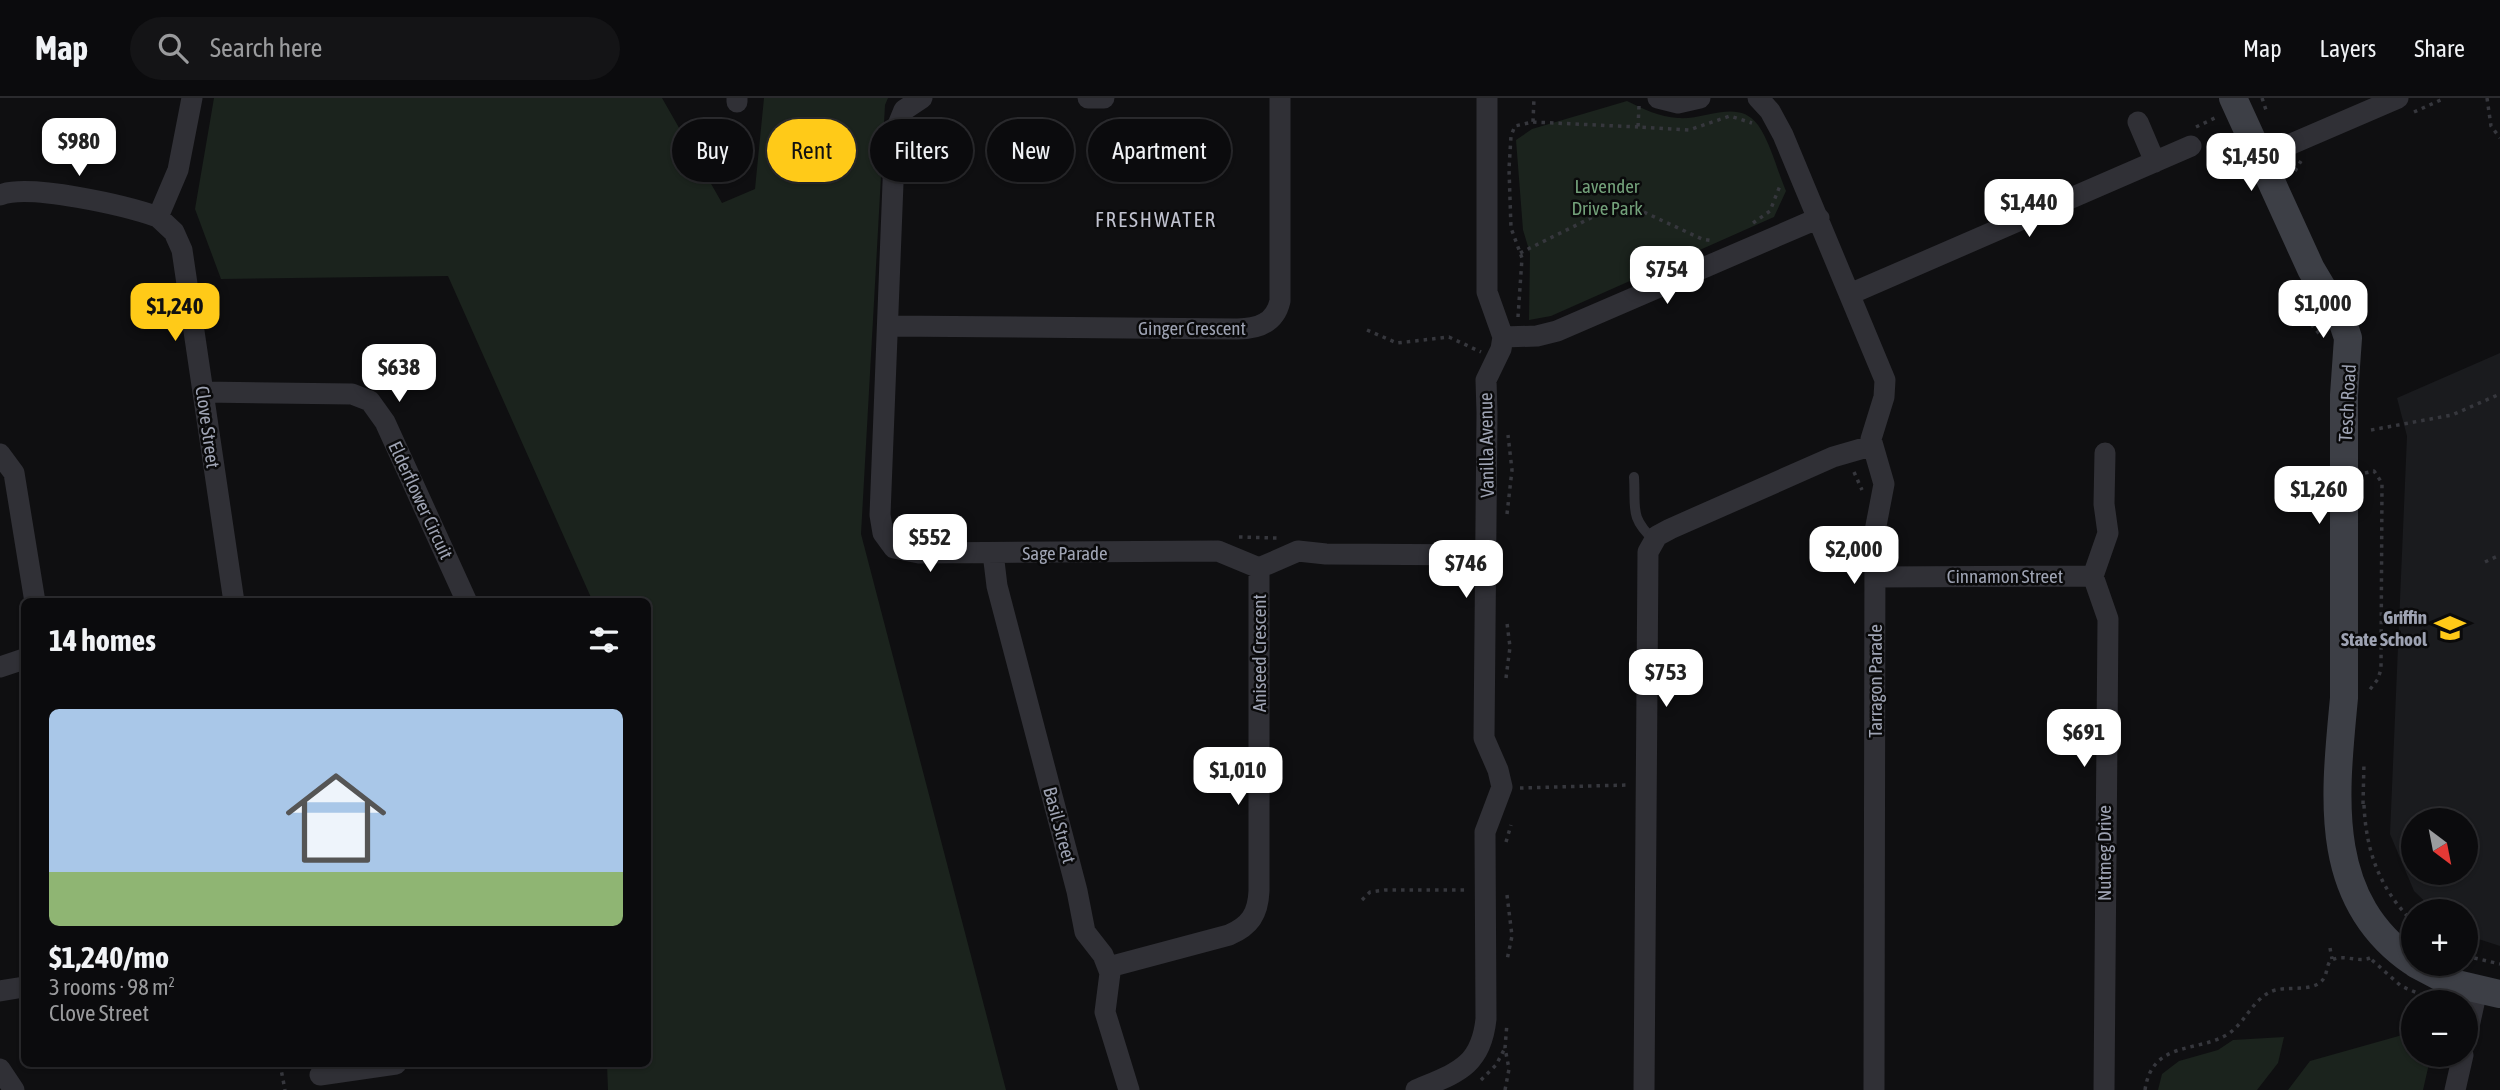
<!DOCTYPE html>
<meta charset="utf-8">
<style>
:root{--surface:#0b0b0d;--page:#141416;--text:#f1f3f6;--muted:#9a9b9d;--line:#2b2b2e;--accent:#ffca18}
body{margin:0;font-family:"Asap Condensed",sans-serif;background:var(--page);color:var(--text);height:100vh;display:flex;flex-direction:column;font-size:26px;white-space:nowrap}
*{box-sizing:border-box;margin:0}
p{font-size:23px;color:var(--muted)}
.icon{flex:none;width:38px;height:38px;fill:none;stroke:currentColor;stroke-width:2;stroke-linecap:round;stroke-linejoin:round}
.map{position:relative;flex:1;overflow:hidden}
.panel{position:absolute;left:21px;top:500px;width:630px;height:469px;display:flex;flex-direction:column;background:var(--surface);border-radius:10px;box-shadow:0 2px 5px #0004,0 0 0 2px var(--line)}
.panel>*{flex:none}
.hud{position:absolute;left:672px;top:21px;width:665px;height:63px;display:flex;gap:14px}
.needle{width:46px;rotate:148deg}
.buttons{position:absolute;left:2401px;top:710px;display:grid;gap:14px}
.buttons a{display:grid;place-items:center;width:77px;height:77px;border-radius:50%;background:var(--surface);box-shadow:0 2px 5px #0004,0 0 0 2px var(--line);font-size:35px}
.price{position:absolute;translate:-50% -60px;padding:0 16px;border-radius:14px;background:#fff;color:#222;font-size:23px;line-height:46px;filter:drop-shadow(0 2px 4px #0008)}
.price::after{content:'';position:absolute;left:50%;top:42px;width:21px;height:16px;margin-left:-10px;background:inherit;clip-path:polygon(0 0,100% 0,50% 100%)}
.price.on{background:var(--accent);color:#111}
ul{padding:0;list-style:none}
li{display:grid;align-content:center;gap:14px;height:371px;padding:0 28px}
li span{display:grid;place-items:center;height:217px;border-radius:10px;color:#555}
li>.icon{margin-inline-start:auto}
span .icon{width:126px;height:126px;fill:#fffc;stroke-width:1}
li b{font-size:30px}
h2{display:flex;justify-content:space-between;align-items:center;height:84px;padding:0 28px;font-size:30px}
.pill{padding:0 24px;border-radius:32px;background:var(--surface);box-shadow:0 2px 5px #0004,0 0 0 2px var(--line);font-size:24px;line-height:63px}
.pill.on{background:var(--accent);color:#111}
header{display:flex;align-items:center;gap:42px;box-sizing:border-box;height:98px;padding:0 35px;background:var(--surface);border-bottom:2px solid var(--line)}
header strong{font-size:33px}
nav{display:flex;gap:38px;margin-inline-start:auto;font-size:24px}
.search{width:490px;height:63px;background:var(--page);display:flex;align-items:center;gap:18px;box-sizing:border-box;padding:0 24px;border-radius:38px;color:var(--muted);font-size:26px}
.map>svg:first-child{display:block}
</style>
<header>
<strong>Map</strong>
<div class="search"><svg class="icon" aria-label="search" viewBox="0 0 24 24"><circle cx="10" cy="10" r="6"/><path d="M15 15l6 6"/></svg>Search here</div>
<nav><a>Map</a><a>Layers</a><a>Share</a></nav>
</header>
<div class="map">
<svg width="2500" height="992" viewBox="0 0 2500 992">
<rect width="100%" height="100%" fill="#0f0f11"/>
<path fill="#1a1b1e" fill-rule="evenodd" d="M2500 255V848L2466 837V814H2436L2414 793 2390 736 2407 338 2397 300ZM2413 723H2466V775H2413Z"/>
<path fill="#1b231d" d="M214 0H662L722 105 755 91 764 0H888L885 7 861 436 1006 992H608L607 966H648V504H593L448 178 221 181 195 111Z
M1627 3C1644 11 1659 19 1678 20 1707 22 1738 0 1758 27 1771 46 1777 72 1786 93L1774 119 1551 218 1529 222 1530 155 1523 132 1516 42 1532 31Z
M2413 934V957H2431L2423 992H2288L2310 963Z
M2284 939 2278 965 2257 992H2158L2162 976 2179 963 2218 952 2233 942Z"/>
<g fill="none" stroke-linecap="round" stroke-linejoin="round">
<path stroke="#36373d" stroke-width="3.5" stroke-dasharray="3.5 5" stroke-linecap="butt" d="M2262 0 2267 15
M2487 0 2491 28 2500 40
M1639 8 1638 29 1689 32 1730 18 1752 25
M2414 14 2445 0
M1533 24 1638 29
M2196 29 2217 19
M2295 73 2301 63
M1753 125 1770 113 1781 85
M1520 155 1615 108 1635 110 1702 141 1714 143
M2293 188 2306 220 2322 239
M1518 219 1522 160 1511 130 1509 71 1511 38 1515 28 1533 24 1534 0
M1367 232 1397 245 1449 239 1481 254
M2371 332 2452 317 2500 296
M1854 374 1862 392
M2365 375 2374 373 2382 385 2381 571 2378 581 2368 594
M1507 416 1512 372 1508 337
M1239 439 1277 440
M2485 464 2500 457
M1506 580 1510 549 1507 525
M1520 690 1627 687
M2363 706 2364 664
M2364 707C2366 754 2380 791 2413 824
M1506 744 1511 727
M1507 797 1512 838 1507 862
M1362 802 1370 794 1385 792H1465
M2330 850 2332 861
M2466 858 2500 866
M2372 862 2401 888 2422 897
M280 966 285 992
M1481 982 1496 967 1505 950
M1505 992 1509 971 1505 950 1507 925
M2145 992C2152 942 2198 955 2228 936 2245 925 2251 904 2270 894 2285 886 2317 897 2325 878 2327 873 2327 868 2330 863 2343 855 2356 865 2370 860"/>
<path stroke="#303036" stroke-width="10" d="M1634 379C1636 410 1629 419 1654 442"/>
<path stroke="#303036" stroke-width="21" d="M192 0 178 72 158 119 174 134 182 152 234 504
M922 0 904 12 895 34 880 417 883 435 894 450 919 455 1218 453 1259 470 1298 453 1326 456 1487 457
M1088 0H1104
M1658 0 1678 5 1700 0
M1758 0 1770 13 1783 37 1885 282 1884 299 1871 341 1884 386 1875 433 1874 992
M737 4V0
M2138 24 2155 64
M2261 59 2398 0
M0 97C29 85 127 108 158 119
M1850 196 2191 48
M888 228 1237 231C1258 231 1275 225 1280 203V0
M1503 239 1537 238 1557 233 1819 120
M203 294 352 296 370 303 385 324 467 504
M0 356 14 375 35 504
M993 455 997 488 1077 793 1085 834 1103 857 1110 875 1105 914 1129 992
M1875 479 2093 478
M0 569 24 561
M1109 869 1229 837C1250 828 1258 816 1259 793V470
M0 893 24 889
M2466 942 2477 892
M0 971 14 992
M320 977 396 966
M1416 992C1456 975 1481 969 1486 921L1485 734 1502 689 1498 672 1484 640 1487 315 1486 282 1501 251 1503 239 1487 194V0
M1644 992 1648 454 1657 438 1670 431 1833 359 1871 348
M2104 992 2108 521 2093 478 2108 435 2104 406 2105 355
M2455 992 2463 957"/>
<path stroke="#3d3f46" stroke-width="28" d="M2233 0 2311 171 2343 225 2348 240 2344 297V600C2335 696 2321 801 2413 864
M2416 866 2452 885 2500 896"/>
</g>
<defs>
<g id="school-bare" transform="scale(2.415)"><path d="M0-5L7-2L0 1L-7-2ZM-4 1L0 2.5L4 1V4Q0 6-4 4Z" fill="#ffca18" stroke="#0a0a0b" stroke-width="2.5" paint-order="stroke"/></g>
</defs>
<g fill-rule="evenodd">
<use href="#school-bare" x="2450" y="530"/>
</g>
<g text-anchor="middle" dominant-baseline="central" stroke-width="5" stroke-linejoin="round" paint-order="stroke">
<g font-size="19" fill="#73a17a" stroke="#0a0a0b">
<text x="1607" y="88">Lavender<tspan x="1607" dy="22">Drive Park</tspan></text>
</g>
<g font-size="19" fill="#9ea3b3" stroke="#0a0a0b">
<text x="1192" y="230">Ginger Crescent</text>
<text transform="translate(2347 305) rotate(-87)">Tesch Road</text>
<text transform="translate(208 329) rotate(82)">Clove Street</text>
<text transform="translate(1486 347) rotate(-91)">Vanilla Avenue</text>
<text transform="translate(421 402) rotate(65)">Elderflower Circuit</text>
<text x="1065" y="455">Sage Parade</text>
<text x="2005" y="478">Cinnamon Street</text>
<text transform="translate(1259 555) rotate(-90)">Aniseed Crescent</text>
<text transform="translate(1875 583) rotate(-90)">Tarragon Parade</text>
<text transform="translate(1060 727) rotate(75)">Basil Street</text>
<text transform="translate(2104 755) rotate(-90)">Nutmeg Drive</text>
</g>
<g font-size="19" font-weight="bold" fill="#9ea3b3" stroke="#0a0a0b" text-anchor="end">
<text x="2427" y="519">Griffin<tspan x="2427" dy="22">State School</tspan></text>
</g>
<g font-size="21" letter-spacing="2" fill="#c0c2cf" stroke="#0a0a0b">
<text x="1156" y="121">FRESHWATER</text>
</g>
</g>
</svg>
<div class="buttons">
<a><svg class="needle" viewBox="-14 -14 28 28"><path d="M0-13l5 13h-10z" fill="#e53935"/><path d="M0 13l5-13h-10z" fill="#9a9b9d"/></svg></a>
<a>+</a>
<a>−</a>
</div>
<b class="price" style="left:79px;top:80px">$980</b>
<b class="price" style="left:2251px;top:95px">$1,450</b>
<b class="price" style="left:2029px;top:141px">$1,440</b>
<b class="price" style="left:1667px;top:208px">$754</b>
<b class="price" style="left:2323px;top:242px">$1,000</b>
<b class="price on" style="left:175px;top:245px">$1,240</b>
<b class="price" style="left:399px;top:306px">$638</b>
<b class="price" style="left:2319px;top:428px">$1,260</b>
<b class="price" style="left:930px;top:476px">$552</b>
<b class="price" style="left:1854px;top:488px">$2,000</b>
<b class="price" style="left:1466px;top:502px">$746</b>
<b class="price" style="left:1666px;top:611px">$753</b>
<b class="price" style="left:2084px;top:671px">$691</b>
<b class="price" style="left:1238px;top:709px">$1,010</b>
<div class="hud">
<a class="pill">Buy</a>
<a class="pill on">Rent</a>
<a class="pill">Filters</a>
<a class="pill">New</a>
<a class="pill">Apartment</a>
</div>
<section class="panel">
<h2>14 homes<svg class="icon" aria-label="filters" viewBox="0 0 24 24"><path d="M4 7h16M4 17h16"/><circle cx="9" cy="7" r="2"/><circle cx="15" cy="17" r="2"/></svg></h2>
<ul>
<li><span style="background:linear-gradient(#a9c7e8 75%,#8fb573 0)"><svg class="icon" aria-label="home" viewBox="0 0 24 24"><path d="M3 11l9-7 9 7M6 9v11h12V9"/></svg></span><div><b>$1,240/mo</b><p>3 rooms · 98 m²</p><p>Clove Street</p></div></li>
</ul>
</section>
</div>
